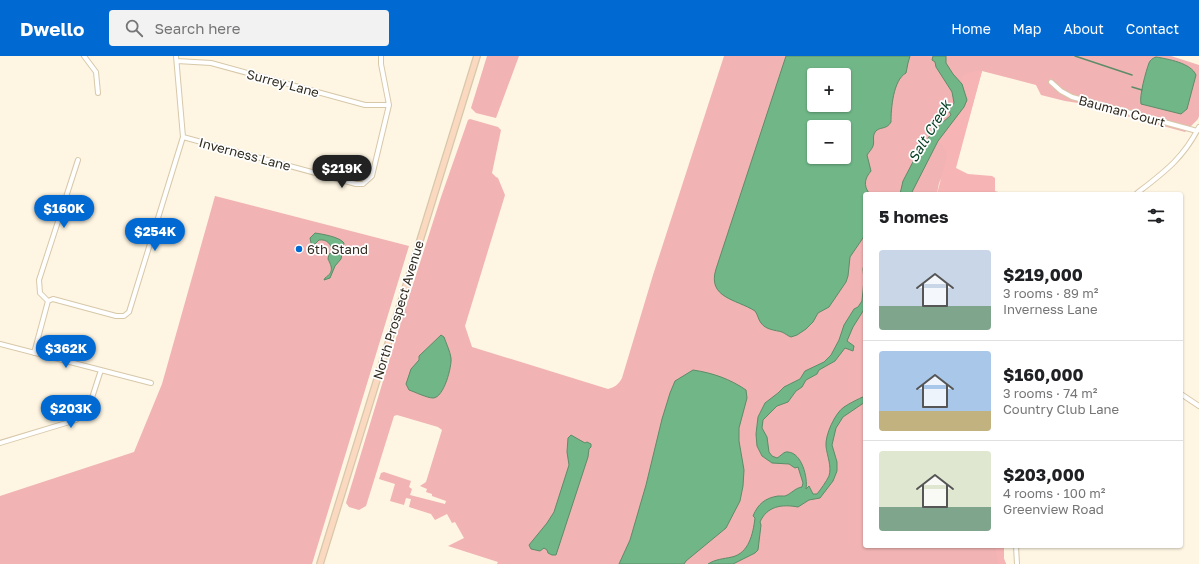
<!DOCTYPE html>
<meta charset="utf-8">
<style>
:root{--surface:#fff;--page:#f2f2f2;--text:#202124;--muted:#757577;--line:#e0e0e0;--accent:#016ad2}
body{margin:0;font-family:"Golos Text",sans-serif;background:var(--page);color:var(--text);height:100vh;display:flex;flex-direction:column;font-size:15px;white-space:nowrap}
*{box-sizing:border-box;margin:0}
p{font-size:13px;color:var(--muted)}
.icon{flex:none;width:22px;height:22px;fill:none;stroke:currentColor;stroke-width:2;stroke-linecap:round;stroke-linejoin:round}
.map{position:relative;flex:1;overflow:hidden}
.panel{position:absolute;left:863px;top:136px;width:320px;height:356px;display:flex;flex-direction:column;background:var(--surface);border-radius:4px;box-shadow:0 1px 3px #0004}
.panel>*{flex:none}
.tools{position:absolute;left:807px;top:12px;display:grid;gap:8px}
.tools a{display:grid;place-items:center;width:44px;height:44px;border-radius:4px;background:var(--surface);box-shadow:0 1px 3px #0004;font-size:20px}
.price{position:absolute;translate:-50% -34px;padding:0 9px;border-radius:14px;background:var(--accent);color:#fff;font-size:13px;line-height:26px;filter:drop-shadow(0 1px 2px #0008)}
.price::after{content:'';position:absolute;left:50%;top:24px;width:12px;height:9px;margin-left:-6px;background:inherit;clip-path:polygon(0 0,100% 0,50% 100%)}
.price.current{background:#222;color:#fff}
ul{padding:0;list-style:none}
li{display:flex;align-items:center;gap:12px;height:100px;padding:0 16px}
li+li{border-top:1px solid var(--line)}
li span{display:grid;place-items:center;flex:none;width:112px;height:80px;border-radius:4px;color:#555}
li>.icon{margin-inline-start:auto}
span .icon{width:48px;height:48px;fill:#fffc;stroke-width:1}
li b{font-size:17px}
h2{display:flex;justify-content:space-between;align-items:center;height:48px;padding:0 16px;font-size:17px}
header{display:flex;align-items:center;gap:24px;box-sizing:border-box;height:56px;padding:0 20px;background:var(--accent);color:#fff}
header strong{font-size:19px}
nav{display:flex;gap:22px;margin-inline-start:auto;font-size:14px}
.search{width:280px;height:36px;background:var(--page);display:flex;align-items:center;gap:10px;box-sizing:border-box;padding:0 14px;border-radius:4px;color:var(--muted);font-size:15px}
.map>svg:first-child{display:block}
</style>
<header>
<strong>Dwello</strong>
<div class="search"><svg class="icon" aria-label="search" viewBox="0 0 24 24"><circle cx="10" cy="10" r="6"/><path d="M15 15l6 6"/></svg>Search here</div>
<nav><a>Home</a><a>Map</a><a>About</a><a>Contact</a></nav>
</header>
<div class="map">
<svg width="1199" height="508" viewBox="0 0 1199 508">
<rect width="100%" height="100%" fill="#fef5e2"/>
<path fill="#f1b3b3" fill-rule="evenodd" d="M487 0H519L496 62 476 57 471 52Z
M724 0H1171L1199 9V60L1198 63 1185 76 1078 47 1065 45 1041 39 1036 29 982 15 967 69 939 127 937 138H865V490H1004V503L1006 508H497L498 506 448 490 464 482 455 466 452 467 447 458 435 464 431 458 409 451 411 443 406 442 404 449 390 445 395 428 379 423 381 417 384 416 411 425 409 431 412 433 410 439 445 448 446 445 432 440V438L426 436 427 433 420 430 426 426 442 374 438 371 397 359 394 360 366 450 359 454 349 451 346 447 400 269 441 141 468 64 470 63 498 71 501 74 492 117 496 121 498 122 505 139 465 270 472 291 608 333C615 331 618 329 622 322L653 219ZM814 19H844V49H814ZM814 71H844V101H814Z
M215 140 409 190 312 508H0V440L134 396 162 328Z"/>
<path fill="#f7b4b4" d="M975 15H982L956 112 968 118 992 120 995 122V135L1005 138H937L947 99 943 90 938 85 964 51 967 44 962 28V21L968 17Z
M995 490H1004V503L1006 508H998Z"/>
<path fill="#70b687" stroke="#5d8c68" fill-rule="evenodd" d="M786 0H910L908 7 906 17C893 24 891 53 891 66 887 73 882 71 877 74 871 79 875 85 873 90 872 93 869 96 867 99L871 115C865 122 863 129 869 137L865 138V179L850 201 848 220 846 226 829 251 818 257 813 266 806 273 797 279 791 281C788 280 786 278 782 276 775 274 766 274 761 267 758 263 758 259 755 255 736 243 707 242 716 213ZM814 19H844V49H814ZM814 71H844V101H814Z
M933 0H946V7L953 18 962 28 967 44 964 51 938 85 911 138H900L903 125 916 100 933 75 951 59 949 55 954 47 952 36 936 11 935 6 932 4Z
M1156 1C1168 3 1191 7 1196 19L1187 53 1181 58 1141 48C1139 40 1146 15 1149 7 1150 4 1153 2 1156 1Z
M315 177C322 178 340 181 344 187L341 203 335 210 330 222 324 224 325 222C334 216 332 211 328 203L329 198 332 197C332 188 327 183 319 184L315 188 312 189 311 187 310 182Z
M865 204V252L853 271 847 285 854 290 853 295 845 292 835 305 819 314 817 318 806 324 802 331 796 335 788 346 777 350 763 364 762 372 767 381 769 396 772 400 777 402C781 400 784 395 788 396 802 397 808 422 806 433L809 430 813 438H817C821 433 826 426 829 420 832 410 827 400 826 390 825 379 835 357 844 351 850 347 858 343 865 340V346L843 361 836 372 832 389 837 406V415L833 425 820 442 809 444 798 451C782 448 767 450 760 466L761 469 758 494 755 497 733 508H708C716 503 723 503 732 501 749 497 753 478 755 462L753 460C758 448 765 442 778 440 781 440 783 440 785 440 791 438 795 432 802 431L803 427 798 411 795 412 789 408 772 407 762 400 757 390 756 378 758 361 765 347 778 337 784 331 800 323 805 315 824 306 831 299 839 284 844 269 854 253 858 251 862 245 864 224 863 213Z
M441 279 444 281C446 287 450 295 451 302 452 310 444 342 433 342 427 342 415 336 409 334L406 328 411 313 419 304V300Z
M693 314C713 317 730 323 746 334L747 342 739 372V385L744 414 743 430 740 445 726 472 686 505 684 508H619L630 484 646 429 662 363 670 337 675 325Z
M571 379 585 387 587 386 591 388V391L589 393 588 401 557 496 556 499H552L548 497 547 494 544 492 540 495 531 493 529 489 547 467 554 456 569 409 567 396 568 382Z"/>
<g fill="none" stroke-linecap="round" stroke-linejoin="round">
<path stroke="#5d8c68" stroke-width="1.5" d="M1075 0 1132 19
M1132 31 1142 34"/>
<g stroke="#d7c8a9" stroke-width="6">
<path id="minor" d="M84 0 96 16 98 37
M177 5 211 7 365 49H389
M1051 26 1061 35 1072 41 1197 75
M183 81 356 128H363L372 120 389 49 381 8V0
M1136 138C1163 117 1183 103 1199 71
M48 245 40 237 39 224 78 104
M0 288 151 327
M34 297 48 245 53 243 116 260H124L129 256 183 81 176 0
M1181 338 1199 350
M0 387 76 364 89 351 101 314
M1016 490 1017 508"/>
</g>
<g stroke="#d7c8a9" stroke-width="8">
<path id="secondary" d="M320 508 477 0"/>
</g>
<use href="#minor" stroke="#fff" stroke-width="4"/>
<use href="#secondary" stroke="#fbd9c1" stroke-width="5.5"/>
</g>
<circle fill="#016ad2" stroke="#fff" stroke-width="1.5" cx="299" cy="193" r="4"/>
<g text-anchor="middle" dominant-baseline="central" stroke-width="3.5" stroke-linejoin="round" paint-order="stroke">
<g font-size="13" fill="#312b1f" stroke="#fff">
<text transform="translate(283 27) rotate(15)">Surrey Lane</text>
<text transform="translate(1122 55) rotate(15)">Bauman Court</text>
<text transform="translate(245 98) rotate(15)">Inverness Lane</text>
<text transform="translate(398 254) rotate(-73)">North Prospect Avenue</text>
</g>
<g font-size="13" fill="#312b1f" stroke="#fff" text-anchor="start">
<text x="307" y="193">6th Stand</text>
</g>
<g font-size="14" font-style="italic" fill="#013b1d" stroke="#fff">
<text transform="translate(929 75) rotate(-59)">Salt Creek</text>
</g>
</g>
</svg>
<div class="tools">
<a>+</a>
<a>−</a>
</div>
<b class="price current" style="left:342px;top:133px">$219K</b>
<b class="price" style="left:64px;top:173px">$160K</b>
<b class="price" style="left:155px;top:196px">$254K</b>
<b class="price" style="left:66px;top:313px">$362K</b>
<b class="price" style="left:71px;top:373px">$203K</b>
<section class="panel">
<h2>5 homes<svg class="icon" aria-label="filters" viewBox="0 0 24 24"><path d="M4 7h16M4 17h16"/><circle cx="9" cy="7" r="2"/><circle cx="15" cy="17" r="2"/></svg></h2>
<ul>
<li><span style="background:linear-gradient(#c9d6e8 70%,#7fa58c 0)"><svg class="icon" aria-label="home" viewBox="0 0 24 24"><path d="M3 11l9-7 9 7M6 9v11h12V9"/></svg></span><div><b>$219,000</b><p>3 rooms · 89 m²</p><p>Inverness Lane</p></div></li>
<li><span style="background:linear-gradient(#a9c7e8 75%,#c2b280 0)"><svg class="icon" aria-label="home" viewBox="0 0 24 24"><path d="M3 11l9-7 9 7M6 9v11h12V9"/></svg></span><div><b>$160,000</b><p>3 rooms · 74 m²</p><p>Country Club Lane</p></div></li>
<li><span style="background:linear-gradient(#dfe7d0 70%,#7fa58c 0)"><svg class="icon" aria-label="home" viewBox="0 0 24 24"><path d="M3 11l9-7 9 7M6 9v11h12V9"/></svg></span><div><b>$203,000</b><p>4 rooms · 100 m²</p><p>Greenview Road</p></div></li>
</ul>
</section>
</div>
